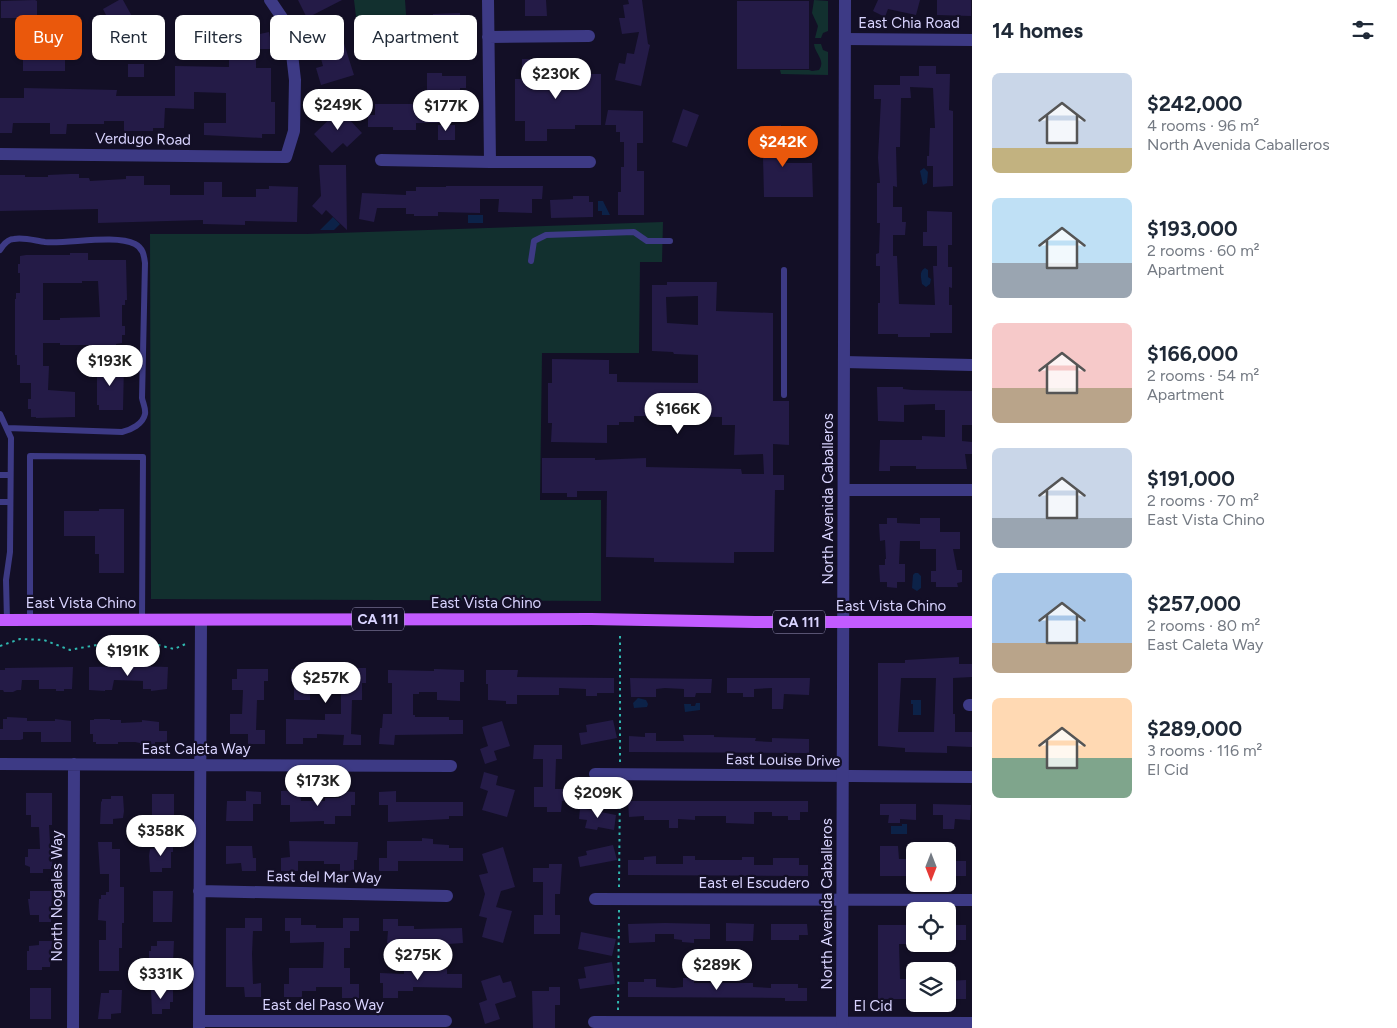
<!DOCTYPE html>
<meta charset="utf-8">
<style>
:root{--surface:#fff;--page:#f6f6f7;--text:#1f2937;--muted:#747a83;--accent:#ea580c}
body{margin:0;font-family:Figtree,sans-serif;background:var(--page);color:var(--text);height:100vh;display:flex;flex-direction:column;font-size:19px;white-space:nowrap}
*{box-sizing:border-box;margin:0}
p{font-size:16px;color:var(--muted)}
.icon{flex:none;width:28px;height:28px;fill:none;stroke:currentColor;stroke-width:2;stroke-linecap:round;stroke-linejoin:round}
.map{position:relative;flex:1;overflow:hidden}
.drawer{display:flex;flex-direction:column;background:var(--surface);width:425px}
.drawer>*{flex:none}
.hud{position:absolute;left:15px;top:15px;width:475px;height:45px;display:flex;gap:10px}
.needle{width:32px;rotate:180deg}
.buttons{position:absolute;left:906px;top:842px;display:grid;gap:10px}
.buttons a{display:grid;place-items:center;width:50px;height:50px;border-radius:8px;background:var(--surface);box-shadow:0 1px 4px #0004;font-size:25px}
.price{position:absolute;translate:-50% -42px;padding:0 11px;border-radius:18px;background:#fff;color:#222;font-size:16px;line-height:32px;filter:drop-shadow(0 1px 2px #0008)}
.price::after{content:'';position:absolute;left:50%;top:30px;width:15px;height:11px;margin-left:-8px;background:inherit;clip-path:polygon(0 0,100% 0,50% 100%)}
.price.selected{background:var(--accent);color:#fff}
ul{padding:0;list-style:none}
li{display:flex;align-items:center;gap:15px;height:125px;padding:0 20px}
li span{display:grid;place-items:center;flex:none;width:140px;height:100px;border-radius:8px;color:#555}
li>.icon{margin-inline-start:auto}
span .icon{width:60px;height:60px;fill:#fffc;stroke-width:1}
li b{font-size:21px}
h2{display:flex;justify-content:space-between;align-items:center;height:60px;padding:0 20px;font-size:21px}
.pill{padding:0 18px;border-radius:8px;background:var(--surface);box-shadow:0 1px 4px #0004;font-size:18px;line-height:45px}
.pill.selected{background:var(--accent);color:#fff}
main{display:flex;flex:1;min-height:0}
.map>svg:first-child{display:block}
</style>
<main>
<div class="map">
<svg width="972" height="1028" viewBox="0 0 972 1028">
<rect width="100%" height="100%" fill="#130f26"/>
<path fill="#12302f" d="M354 0H405L408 42H359Z
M814 0 828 1V31L823 33 821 38H815L818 26 812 13Z
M814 44H821L823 50 828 52V75L781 74 780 70H809L812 71 819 70C826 60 815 54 814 44Z
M663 222 662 262H640L639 353H542L540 500H601V601L151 599 150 234H307Z"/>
<path fill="#0c2248" d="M924 168 928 172 927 183 923 185 920 171Z
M598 201H603L610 215H602V211H598Z
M468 215H483V223H468Z
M333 217 340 224 334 230H320Z
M925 268 928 270V277L931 279 930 284 926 287 922 284C921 278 919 271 925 268Z
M915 573H918L921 576V588L917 591 912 588 913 575Z
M638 698 646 700 648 704 647 707 634 708 633 703Z
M911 700H921V715H913V704H911Z
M696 703H700V710L685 712 684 704H691V706H695Z
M902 824H907V834H891V826H902Z"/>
<path fill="#241b47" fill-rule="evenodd" d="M35 0 37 1V18H1V1Z
M119 0H123L144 38 122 43 117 35 102 43 97 35 112 27 103 9Z
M298 0H342L307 18Z
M525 0H546L547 16H525Z
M628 0H642L648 44 650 45 641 86 615 80 619 63 625 64 627 53 634 54 639 32 622 34 619 18H625L623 5 629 4Z
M878 0H920L916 15 888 9 885 17 873 11Z
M937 0H971V16L937 15Z
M737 1H809V69H737Z
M460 13 461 26H453L454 39 441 40 440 28 427 29 426 20H433V14Z
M39 30H65V71H23V53L39 52Z
M269 32 272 49H256V68H271V102H275V134H262V138L204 135V123H226V93L194 92V109L165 108 164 128H153V131H124V121H104V124H67L66 134H50V123H13L12 133H0V98H24V88L117 90 116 96H175V66L229 67V45H247L245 37Z
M341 34 354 75 321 85 316 68 323 66 316 41Z
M522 59H546V71L574 70V74H601V125H575V129H547V141H525V121H515V79H522Z
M128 64H144V77H128Z
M919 66H936V74H950L949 110 953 111V186L933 187V166H927V156H929L930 128H935L933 88 910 87 911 98H901L900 147H896L897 187 893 186V207H902V222H906L905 235H893V256H897L899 304 935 305 933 266H937V246H923V232H927V211L952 212V245H948V267H952V288L949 287V305H952V333H930V337H898V334H878V303H880V266H876V254L879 253 880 223H877V183H880L878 158 881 99H874V85H900V76H919Z
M427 73H442V76H466V88H460V93H442V123H416V130H393V127H368V115H375V104H427Z
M344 105 352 114 348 118 362 133 347 147 343 143 332 153 314 134Z
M683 109 699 115 687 147 672 142Z
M608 110 643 111V143H637V171H644V215H618V192H621V167H624V142H620V132H616V125H605Z
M438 125H455V140H438Z
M781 125 782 163H812L813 197H764L763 157H760V126Z
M319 165H346L347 230 326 210 322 215 312 206 321 196Z
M70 174H79V178H89L90 181 126 179V176H144V185H170V195H204V182H222V197H256V189H269V186L298 187 297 222 245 221V225L203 224V220L98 223V209L0 211V175H25V177H48V175Z
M446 186H543L542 199H532V213L498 212 499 199H480V213L438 212V216H414V214H406V208H377L374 222 359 219 362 193 406 195V191H416V187H446Z
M573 196H589V202H593V217L551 218 550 200 573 199Z
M70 253H88V260H126L127 300H125V305H122V326H125V335H122V343L116 344V345H60V343H43V366H49L48 390 75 392V417L36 418V417H31V409H28V399H31V383H20V365H17V355H15V299H16V293H20V273H18V264H20V256L26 255H70ZM82 281H98L100 317 60 318V320H43V283H82Z
M667 282H717L716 311 773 313V401H789V445L773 444V475H784V490H775L774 552H734V563L654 562V558L606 557 607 491H577V497H567V493H542V458H595V460L646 458V467L741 469 742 474H764L763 454 734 455 735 425H722V417L634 416V422H619V425H607V443L551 442 552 423H548V383H552V359L609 360V374H617V382L698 383V355L674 354 673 352 652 351V285H667ZM698 296V325L667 323 666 297Z
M107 362H116V365H124L123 410H99V405H97V371L98 365H107Z
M877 387H903V389L912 390 972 391V425H962V441L972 442V454H965L967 469H916V466H890V471H879L880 440H922V436L945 437V410H935V404L904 405V422L878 421Z
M99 509H124V573H99V554H95V536H64V511H99Z
M887 518H897V523L920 524V518H940V532H960V549H953L957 570H962V582L957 583 958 587H936V582H931V571H936V549H920V541H900L899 564H905V582H897V588L887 587V582H880L879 565H885V559H886L885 540 880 541 879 524H887Z
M959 657V664H972V677L953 678V714H955V732H972V747L947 746V753L905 752V748L878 746V663H905V660ZM901 678H936L934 732H898Z
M135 666 168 667 167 689 151 691V689H143V681L114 680 112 690H105V691L89 690V667Z
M73 667 72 689H64V691H56V689H39V680H22L21 690H17L13 692H4L3 690H0V670H5V668Z
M342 668H366V683H362V700H352L351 734 361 735V745H343L344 735 317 734V738H303V744H286V719L325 720V714H341V692H310V700H294V682H291V669H321V674H342Z
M237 669H268V681H264V700H257L256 730H265V744H248V734H230V714H242L243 690H232V679H237Z
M434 669 464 670V682H460V701L437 700V692H419V694H413V715H415V717H449V720H463V734L395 735 394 745 379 744 380 728H382L383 714H392V683H388V670L434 671Z
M486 670H518L517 677 614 678V693H597V696H586V689L559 688V695H517V704H506V701L488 700V684H486Z
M630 678 712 679 711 693H696L695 697H684V689L665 688 656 689V697H631Z
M727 678H810L809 695 784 694 783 709H772V688L754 689V697H743V693H727Z
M7 717 27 718V721H55V719L71 721V742H41V732H23V739L20 740H0V729H3V719H7Z
M94 719H110V720H121V723L142 722V720L159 722V731H167V742H155V745H140V743L135 742H118V744H96V742H93V734H90V720H94Z
M613 720 617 738 581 745 579 733 587 732 586 725Z
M502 721 510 746 494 751 497 760 485 764 480 749 488 746 482 727Z
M645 733H656V741H684L683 735H714V737L756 738 755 741 772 742V738L809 739V753L629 752V736L645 737Z
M534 745H562V759H556L555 789H568V800L562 801 561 812H547V807H534V787H543V759H533Z
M484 772 498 776 496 785 515 790 507 817 482 810 488 791 480 788Z
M300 790 301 801H325V798H340V791L355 792V805H351V816H335V824H324V821L290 822V805H281V791Z
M246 791 261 792V804H253V821H226L227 801H246Z
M396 791V802H463V816H449V819L388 822V805H379V792Z
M26 793H52V825H49L50 843H53L52 866H51V869H43V873H30V867L25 865V857H28V849H40L39 827H31V815H26Z
M152 794H174V825L154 824V818H152Z
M111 796H123L124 811 123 818 113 819V824H100L101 802 102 801V799H111Z
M628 801H808V812H800V820H788V816H772V812H754V824L726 823V816H695V820L678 819V828H669V820H644V816L629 817Z
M880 804H916V820L900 819V823H888L889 815H880Z
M933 804 971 805 970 820 955 819 954 829H943V815H933Z
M580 808 616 815 614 830 598 827 597 830 585 828 587 820 579 819Z
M422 838 433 839V844L449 845V848H463V861H398V871H379V858H387V841H422Z
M289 841 358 842 357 860H354V871H340V864H324V861H298V871H281V858L290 857Z
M98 842H112V849H120V887H124V923H122V948H119V971H99V940H106V921L98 920 99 899H101V895H106V892H109V874H100Z
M160 843H173V852H171V868H162V872H150L149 856 150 849 160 847Z
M613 845 617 860 580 867 578 857 587 855 586 851Z
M226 846H252L253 858H256V871H242L241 863 226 864Z
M880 846H898L899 859H915V876H880Z
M503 847 515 887 501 891 496 907 512 911 503 943 482 937 487 918 479 916 485 894 479 875 488 873 482 854Z
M656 856V864H683V856H695V860H742V857H754V865H773V858H799V865H808V876L628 875V860H644V857Z
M948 861H966V876H948Z
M549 864H562L560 894H555V915H560V934H534V915H543V882H533V868H549Z
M30 891H52L51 922H39V915H30L28 899H30Z
M153 891H173L172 922H153Z
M245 918H262V931H253L252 954 253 984 261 983V997H245L244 987H226V928H245Z
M285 918H301V925H316V928H343V918H359V931H350V948H344V968H350V984H359V998H342V987H316V991H302V997H284V984H289V968H323L324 942 290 943V931H285Z
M383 919H398V926H414V929L462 928 463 943 448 944V952H422V943H387L388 931H383Z
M665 923 710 924V939H694V943L682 942V940L674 939V934H655V942L629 943 628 924Z
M726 923 754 924 753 941H726Z
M771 924H807L808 935H799V940H771Z
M878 925H915V944H899L900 979H915V999H878Z
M948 925H966V940H948Z
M581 932 616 939 612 956 578 949Z
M39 941H52L50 967H42V970H27V951H29V946L39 945Z
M157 941H174L173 963H172V967H164V970H150V965H149V951H151V946H157Z
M612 962 615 984 580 989 578 979 586 978 584 967Z
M404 969H447V974H462V988L413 987V991H398V998H383V983H380V973L404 974Z
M500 975 503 983 511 981 516 997 495 1004 500 1019 485 1024 479 1003 487 1000 481 981Z
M683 978H695L694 983H753V987L771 988V984H798V988H807V1001H785V998L628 997V982H644V979H656V987L674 988 683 987Z
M966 980V999H948V981Z
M549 987H560V1005H555V1028H533L532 991H549Z
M30 988H51V1019H30Z
M151 989H173V1002H170V1009H162V1014H152Z
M109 990H122L121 1013 111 1014V1019H98L101 993H109Z"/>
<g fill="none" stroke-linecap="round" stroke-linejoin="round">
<path stroke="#2fb8b0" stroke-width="2" stroke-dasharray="2.5 4" stroke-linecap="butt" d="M0 646 20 639 44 640 70 650 117 641 138 640 174 649 188 643
M620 762V632
M619 887 620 785
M618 1010 619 910"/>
<path stroke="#3d3a85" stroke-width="6" d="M0 250C3 245 8 239 14 239 24 237 36 241 45 242 69 244 115 234 135 244 143 248 144 255 145 263L142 398C143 403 146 409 145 414 143 424 131 430 122 432L7 428
M531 261 534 241 546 235 634 232 647 241H670
M784 270V395
M0 414 11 438 10 552 6 580 7 620
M0 475H10
M0 502H10
M30 620V456L143 457 142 620"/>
<path stroke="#3d3a85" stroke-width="12" d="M488 0 490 162
M488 37 589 36
M845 39 972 40
M0 154 286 157 294 131 295 80 289 28 270 0
M381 160 490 162H590
M844 362 972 365
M844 490H972
M969 705H972
M0 764 451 766
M595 774 972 777
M199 891 447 896
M595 899 972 900
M199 1021H446
M594 1022 972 1023
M73 1028 74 764
M199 1028 201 620"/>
<path stroke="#3d3a85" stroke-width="12" d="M842 1028 845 0"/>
<path stroke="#c25bff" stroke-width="12" d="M0 620 591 619 755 622H972"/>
</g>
<g text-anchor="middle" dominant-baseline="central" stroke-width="4.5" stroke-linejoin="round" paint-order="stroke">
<g fill="#130f26" stroke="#9e99be" stroke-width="1">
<rect x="352" y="607.5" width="52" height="23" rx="4"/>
<rect x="773" y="610.5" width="52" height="23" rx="4"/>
</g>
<g font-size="14" font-weight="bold" fill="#d9d4ff">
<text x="378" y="619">CA 111</text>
<text x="799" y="622">CA 111</text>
</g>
<g font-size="15" fill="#d9d4ff" stroke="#130f26">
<text x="909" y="23">East Chia Road</text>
<text transform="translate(143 139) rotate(1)">Verdugo Road</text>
<text transform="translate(828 499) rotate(-90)">North Avenida Caballeros</text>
<text x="81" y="603">East Vista Chino</text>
<text x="486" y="603">East Vista Chino</text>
<text x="891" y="606">East Vista Chino</text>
<text x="196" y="749">East Caleta Way</text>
<text transform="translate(783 760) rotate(1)">East Louise Drive</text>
<text transform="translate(324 877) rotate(1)">East del Mar Way</text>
<text x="754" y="883">East el Escudero</text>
<text transform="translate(57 896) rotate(-90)">North Nogales Way</text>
<text transform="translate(827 904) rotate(-90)">North Avenida Caballeros</text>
<text x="323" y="1005">East del Paso Way</text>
<text x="873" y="1006">El Cid</text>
</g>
</g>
</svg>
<div class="buttons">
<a><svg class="needle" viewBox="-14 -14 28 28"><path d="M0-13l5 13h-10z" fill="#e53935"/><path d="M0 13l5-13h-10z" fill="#747a83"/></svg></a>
<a><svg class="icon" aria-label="locate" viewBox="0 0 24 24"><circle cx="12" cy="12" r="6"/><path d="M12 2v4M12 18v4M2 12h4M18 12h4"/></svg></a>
<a><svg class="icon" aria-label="layers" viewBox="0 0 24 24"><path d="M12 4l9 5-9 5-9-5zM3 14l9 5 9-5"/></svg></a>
</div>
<b class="price" style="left:556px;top:100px">$230K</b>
<b class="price" style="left:338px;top:131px">$249K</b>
<b class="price" style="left:446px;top:132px">$177K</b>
<b class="price selected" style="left:783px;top:168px">$242K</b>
<b class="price" style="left:110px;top:387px">$193K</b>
<b class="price" style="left:678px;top:435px">$166K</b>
<b class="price" style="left:128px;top:677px">$191K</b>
<b class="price" style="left:326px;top:704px">$257K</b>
<b class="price" style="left:318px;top:807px">$173K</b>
<b class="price" style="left:598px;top:819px">$209K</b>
<b class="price" style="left:161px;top:857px">$358K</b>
<b class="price" style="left:418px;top:981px">$275K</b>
<b class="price" style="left:717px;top:991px">$289K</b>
<b class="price" style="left:161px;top:1000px">$331K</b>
<div class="hud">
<a class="pill selected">Buy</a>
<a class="pill">Rent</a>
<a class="pill">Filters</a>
<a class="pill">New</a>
<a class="pill">Apartment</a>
</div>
</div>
<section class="drawer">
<h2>14 homes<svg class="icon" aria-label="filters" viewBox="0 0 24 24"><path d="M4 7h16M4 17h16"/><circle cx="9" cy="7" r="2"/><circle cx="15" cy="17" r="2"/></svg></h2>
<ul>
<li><span style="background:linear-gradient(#c9d6e8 75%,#c2b280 0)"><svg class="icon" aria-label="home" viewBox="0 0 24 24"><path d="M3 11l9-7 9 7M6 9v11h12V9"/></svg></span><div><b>$242,000</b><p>4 rooms · 96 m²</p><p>North Avenida Caballeros</p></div></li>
<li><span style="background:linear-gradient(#bfe0f5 65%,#9aa5b1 0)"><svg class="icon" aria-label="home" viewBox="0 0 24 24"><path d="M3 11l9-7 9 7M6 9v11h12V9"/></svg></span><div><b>$193,000</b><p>2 rooms · 60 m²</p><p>Apartment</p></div></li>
<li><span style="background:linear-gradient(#f6c9c9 65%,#b9a48a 0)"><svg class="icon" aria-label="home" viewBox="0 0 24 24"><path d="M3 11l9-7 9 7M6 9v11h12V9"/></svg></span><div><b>$166,000</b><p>2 rooms · 54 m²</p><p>Apartment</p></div></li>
<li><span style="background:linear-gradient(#c9d6e8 70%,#9aa5b1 0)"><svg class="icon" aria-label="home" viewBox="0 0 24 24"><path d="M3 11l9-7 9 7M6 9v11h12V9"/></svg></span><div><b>$191,000</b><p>2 rooms · 70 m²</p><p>East Vista Chino</p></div></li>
<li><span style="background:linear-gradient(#a9c7e8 70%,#b9a48a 0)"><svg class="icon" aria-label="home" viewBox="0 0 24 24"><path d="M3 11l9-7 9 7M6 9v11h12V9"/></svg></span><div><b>$257,000</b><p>2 rooms · 80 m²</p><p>East Caleta Way</p></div></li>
<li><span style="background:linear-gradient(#ffd9b3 60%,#7fa58c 0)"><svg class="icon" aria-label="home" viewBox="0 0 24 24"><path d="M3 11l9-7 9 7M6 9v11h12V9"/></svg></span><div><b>$289,000</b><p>3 rooms · 116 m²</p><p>El Cid</p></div></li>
</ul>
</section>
</main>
